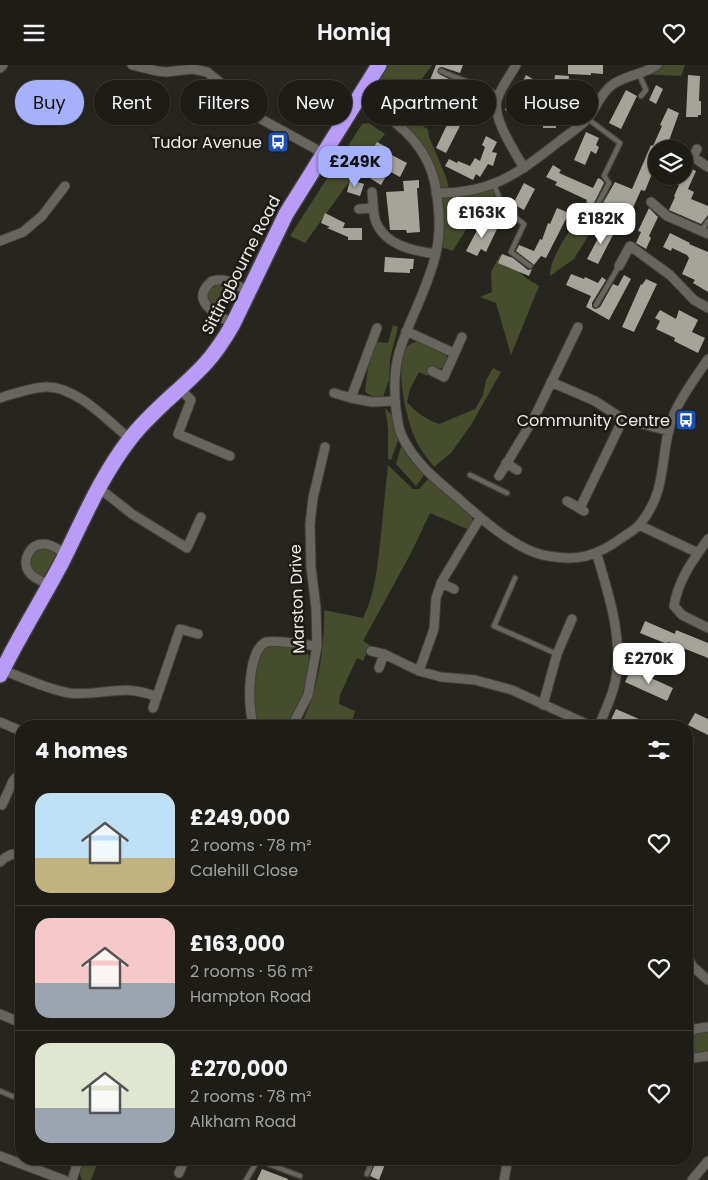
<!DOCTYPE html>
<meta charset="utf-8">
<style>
:root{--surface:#1d1c17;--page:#252520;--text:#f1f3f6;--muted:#a0a1a1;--line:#3b3a36;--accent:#a6b1fc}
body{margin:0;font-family:Poppins,sans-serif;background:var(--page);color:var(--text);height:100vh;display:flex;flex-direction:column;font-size:19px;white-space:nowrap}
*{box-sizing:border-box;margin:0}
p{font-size:16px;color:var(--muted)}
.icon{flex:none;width:28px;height:28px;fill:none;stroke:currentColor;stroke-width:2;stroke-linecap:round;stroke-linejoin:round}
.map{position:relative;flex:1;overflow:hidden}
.details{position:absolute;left:15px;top:655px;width:678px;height:445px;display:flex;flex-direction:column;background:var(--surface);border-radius:20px;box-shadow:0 1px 4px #0004,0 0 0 1px var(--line)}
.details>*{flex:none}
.hud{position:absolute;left:15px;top:15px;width:679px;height:45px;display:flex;gap:10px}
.buttons{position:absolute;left:648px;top:75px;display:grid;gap:10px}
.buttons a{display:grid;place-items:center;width:45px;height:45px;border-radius:50%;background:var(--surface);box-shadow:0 1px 4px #0004,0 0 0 1px var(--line);font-size:25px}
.price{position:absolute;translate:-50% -42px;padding:0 11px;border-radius:10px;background:#fff;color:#222;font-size:16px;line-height:32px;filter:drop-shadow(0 1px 2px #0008)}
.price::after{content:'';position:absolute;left:50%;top:30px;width:15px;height:11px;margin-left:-8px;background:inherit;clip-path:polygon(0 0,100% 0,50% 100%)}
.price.current{background:var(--accent);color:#111}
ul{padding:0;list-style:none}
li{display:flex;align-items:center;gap:15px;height:125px;padding:0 20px}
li+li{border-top:1px solid var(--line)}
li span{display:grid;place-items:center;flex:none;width:140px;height:100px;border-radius:15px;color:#555}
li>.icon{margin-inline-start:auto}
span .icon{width:60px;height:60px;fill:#fffc;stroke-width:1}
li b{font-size:21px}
h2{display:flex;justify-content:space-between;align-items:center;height:60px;padding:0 20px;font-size:21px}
.chip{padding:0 18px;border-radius:22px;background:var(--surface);box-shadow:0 1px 4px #0004,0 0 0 1px var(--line);font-size:18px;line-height:45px}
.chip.current{background:var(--accent);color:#111}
header{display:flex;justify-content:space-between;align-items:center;height:65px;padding:0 20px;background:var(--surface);font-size:22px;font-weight:600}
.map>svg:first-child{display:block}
</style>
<header><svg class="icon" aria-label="menu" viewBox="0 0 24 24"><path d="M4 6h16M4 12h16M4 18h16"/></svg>Homiq<svg class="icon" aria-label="heart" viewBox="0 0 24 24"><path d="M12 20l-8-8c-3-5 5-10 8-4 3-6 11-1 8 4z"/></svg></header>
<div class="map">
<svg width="708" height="1115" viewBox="0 0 708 1115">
<rect width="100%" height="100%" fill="#27251f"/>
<path fill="#454d2c" d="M379 0H432L402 42 420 52 424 62 428 64 429 72 446 112 450 128 494 119 499 135C472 151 469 160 453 186L438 181 436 128 415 77 357 33Z
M657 0H685L681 11 639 9Z
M369 58 385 69 372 85 305 178 290 171 362 59Z
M583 145 598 155 574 194 550 211C549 192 573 162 583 145Z
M500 190 526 213 539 221 511 290 496 238 480 232 492 227 491 207Z
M221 218 234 223 225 246 222 248C206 239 199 225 221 218Z
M393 260 398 262 390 294 389 315 383 332C376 332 369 332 365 326L369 295 377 277 388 278Z
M421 276 444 287 447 291 445 301 440 304 431 302 427 311 419 307 410 324 407 337C416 347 425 354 439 359L475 344 483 330 486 315 493 303 501 307 471 360 451 388 434 402C427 393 419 383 415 373 406 354 394 300 407 282 410 278 416 277 421 276Z
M385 343 392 350 399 373 391 395 388 394V363Z
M403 375 424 410 416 421 396 399Z
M388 400 413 424H419L428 414 470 449 473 455 472 461 467 464 430 448 411 488 363 576 370 580 363 596 357 593 340 630 339 639 355 646 351 661H300C318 628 325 583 324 545L363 553C375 529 377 504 380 478 383 452 385 426 388 400Z
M42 482 53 485 58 491 48 511C37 512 34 507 29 499L34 486Z
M268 576 298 583 309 590C309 615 300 639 289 661H254L252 656 256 589Z
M708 962V991L686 994V972Z
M83 1094H99L91 1115H82C78 1108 81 1101 83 1094Z"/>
<path fill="#a6a39b" d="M436 0H463L460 8 442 2 438 4 439 9 451 15 447 27 460 35 455 44 439 35 431 49 412 39 418 27 432 34 438 18 430 15Z
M568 0H603V9L591 8V10L568 9Z
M526 10 536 16 526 35 522 33 516 49 505 45 510 32 514 34Z
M555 10 569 11 568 24 582 25 581 34H578V38L567 37V50L556 49V40H559L560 20 554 19Z
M688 10 700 11 699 36H701V50H698V52H686Z
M656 20 663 24 656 39 649 35Z
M626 25 637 31 621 64 609 58Z
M668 43 679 48 666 84H656V99L645 126 641 125 631 147 628 145 625 152 618 149 617 151 600 143 615 117 632 124 651 80 653 81 662 61 660 60Z
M473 44 484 49 478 60 467 55Z
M452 49 463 55 446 88 436 83Z
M544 50H557L556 63H543Z
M586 67 599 73 596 80 599 82 596 89 591 86 585 100 574 95Z
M486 71 497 77 492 87 497 88 493 101 488 99 480 112 476 109 473 115 445 101 449 94 457 98 458 96 470 101 475 93 480 96 485 82 482 80Z
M377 77 390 84 388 88 407 98 400 112 389 106 381 120 368 112 377 97 369 92Z
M553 100 561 105 559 108 593 123 598 113 602 115 604 118 593 140 586 137 587 135 555 120 557 117 546 112Z
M686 101 696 106 688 124 694 127 691 134 708 141V150L701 159 669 145 675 132 674 131 679 120 677 119 681 111H684Z
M350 115 364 119 360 131 347 127Z
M419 115V123H417L420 167 407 168 406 165H390L386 127 404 126 403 116Z
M524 118 535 124 524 145 513 139Z
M557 143 569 148 546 193 541 191 534 200 516 186 519 180 534 186 540 174 542 175 548 158 550 159Z
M649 143 658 152 649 171 651 173 646 184 636 178 641 167 638 166Z
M325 148 345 158 343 163H362V175H348V172L327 163 330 162 321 158Z
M482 156 497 164 486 187 481 184 477 191 466 186Z
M605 160 615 166 598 199 587 194Z
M670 168 690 178 689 179 708 187V227L693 218 695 215 682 209 689 193 687 190 672 183 671 186 663 182Z
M502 189 513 193 528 205 532 204 529 211 498 198Z
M385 192 414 194 413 204H410V208L384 207Z
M571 209 584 214 585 212 598 218 602 212 606 215 592 238V242L595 244 600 242 613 219 618 221 624 210 631 214 609 255 586 242 591 231 566 220Z
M646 214 657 219 634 267 622 262 641 219 642 220Z
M660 245 676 254 679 245 698 255 692 267 705 273 698 288 674 276 675 273 656 264 660 256 655 253Z
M645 556 675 569 676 565 708 578V593L668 577 667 579 640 568Z
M631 604 673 623 667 636 625 617Z
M616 644 655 661H619L610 657Z
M695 648 708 654V670L688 660Z
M377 1094H387L379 1115 370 1111Z
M262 1104 288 1114V1115H257Z"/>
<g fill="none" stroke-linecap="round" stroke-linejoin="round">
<g stroke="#413f3a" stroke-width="7">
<path id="lane" d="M441 6C460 15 480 20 499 30
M639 9 646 25 641 31
M588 54 620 78 604 111 609 118 592 150
M494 119C501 141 506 146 524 159L511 187 530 201
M702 165 708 156
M596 240 619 201
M470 410 507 428
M515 513 494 561 557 589
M0 1026 19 1034
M416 1094 419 1095
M367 1109 373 1094
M246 1115 258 1095 300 1111"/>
</g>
<g stroke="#413f3a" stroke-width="11">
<path id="street" d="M132 0 157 6 166 7 193 4 207 7 247 39 261 54 323 88
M516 0C510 11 501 22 497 35 492 53 515 87 524 103
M0 3 3 0
M357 33C393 53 426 76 435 119 439 140 441 167 436 188 428 224 409 254 399 288 394 306 394 326 396 344 397 352 398 361 401 369 413 396 436 415 458 433 479 452 515 484 543 490 577 497 596 492 623 472 629 468 636 464 640 459 670 423 658 388 674 349 682 330 696 312 708 294
M697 84 693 92 708 102
M372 127C373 136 373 146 375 154 383 180 413 186 436 189
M436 128C489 129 517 110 557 78 567 70 579 63 587 54 597 43 599 30 612 20 625 10 643 10 657 0
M651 137 667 151 708 169
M359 144 373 143
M0 176 23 167 42 151 65 121
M619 201 630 181 670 210 694 235 708 243
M233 259C217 250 188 236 212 216 226 212 236 220 248 226
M406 266 454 288
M432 306 444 312 462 272
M551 317 595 336 623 354 669 366
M180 324 191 335 178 369 230 391
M334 328 351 333 372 337 395 336
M0 333C15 328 30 323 45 322 75 320 108 356 130 374
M351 333 377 263
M506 398 517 405
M499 411 534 353 578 262
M99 423 132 449 187 483 201 452
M567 436 584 446
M580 443 623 354
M639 460 698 488
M708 474C693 495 678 515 674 541L682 550 708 563
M597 490C608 527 621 567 617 606 615 626 606 643 599 661
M441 518 454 524
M50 520C42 516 34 514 29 507 21 496 30 478 44 479 52 479 59 485 66 489
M371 586 384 589 419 606 441 612 475 615 512 625 591 661
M379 603 384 589
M2 605C22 612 49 625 69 628 102 632 121 617 157 632
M419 606 434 564 436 533 442 516 480 453
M543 640 557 589 572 554
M153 643 180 564 198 569
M0 657 21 666
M254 661C247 644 247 586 266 577 273 574 307 580 317 581
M292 661 308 630 317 581 316 543 311 502 310 459 313 433 325 382
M686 674 689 676 686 684
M2 740 13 716 21 707
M0 797C6 791 12 788 21 788
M686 889 693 902 708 915
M0 949 21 958
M686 972 694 964 708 962
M686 994 708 991
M0 1091 64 1115
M173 1094 183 1098 185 1094
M179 1108 183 1098
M72 1115 79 1094
M504 1115 508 1094
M692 1115 708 1096"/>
</g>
<g stroke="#413f3a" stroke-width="18">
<path id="highway" d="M0 610C19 571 42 535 62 497 83 455 101 411 130 374 151 346 181 325 205 299 216 287 225 273 233 259L286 149 379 0"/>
</g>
<use href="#lane" stroke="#68655e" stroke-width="4.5"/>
<use href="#street" stroke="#68655e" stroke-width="9"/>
<use href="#highway" stroke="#b99cf8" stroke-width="15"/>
</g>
<defs>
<g id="bus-square" transform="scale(1.125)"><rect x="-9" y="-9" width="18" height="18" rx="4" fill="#1a4fb4" stroke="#1e1b16"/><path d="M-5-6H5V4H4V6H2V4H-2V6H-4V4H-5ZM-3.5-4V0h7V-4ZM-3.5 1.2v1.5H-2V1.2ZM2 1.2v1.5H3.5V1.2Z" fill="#fff"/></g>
</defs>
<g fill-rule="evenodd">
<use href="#bus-square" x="278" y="77"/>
<use href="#bus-square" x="686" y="355"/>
</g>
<g text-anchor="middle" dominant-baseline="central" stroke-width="5" stroke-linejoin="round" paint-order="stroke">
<g font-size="16" fill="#edece8" stroke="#1e1b16" text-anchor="end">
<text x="262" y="77">Tudor Avenue</text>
<text x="670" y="355">Community Centre</text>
</g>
<g font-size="16" fill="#edece8" stroke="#1e1b16">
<text transform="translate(241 200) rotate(-63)">Sittingbourne Road</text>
<text transform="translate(297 534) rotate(-92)">Marston Drive</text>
</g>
</g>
</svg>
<div class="buttons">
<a><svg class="icon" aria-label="layers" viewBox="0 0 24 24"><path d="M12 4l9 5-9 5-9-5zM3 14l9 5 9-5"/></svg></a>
</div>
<b class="price current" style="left:355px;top:123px">£249K</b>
<b class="price" style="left:482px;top:174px">£163K</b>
<b class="price" style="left:601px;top:180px">£182K</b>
<b class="price" style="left:649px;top:620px">£270K</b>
<div class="hud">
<a class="chip current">Buy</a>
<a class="chip">Rent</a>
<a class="chip">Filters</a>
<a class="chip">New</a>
<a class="chip">Apartment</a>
<a class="chip">House</a>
</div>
<section class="details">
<h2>4 homes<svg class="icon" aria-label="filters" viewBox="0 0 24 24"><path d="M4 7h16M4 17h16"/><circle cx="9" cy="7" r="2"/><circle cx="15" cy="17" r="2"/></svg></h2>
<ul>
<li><span style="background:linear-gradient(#bfe0f5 65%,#c2b280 0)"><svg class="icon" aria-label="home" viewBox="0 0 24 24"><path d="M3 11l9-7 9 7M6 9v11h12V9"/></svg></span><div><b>£249,000</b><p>2 rooms · 78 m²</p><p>Calehill Close</p></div><svg class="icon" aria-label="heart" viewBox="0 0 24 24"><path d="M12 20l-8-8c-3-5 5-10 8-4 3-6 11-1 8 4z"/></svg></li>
<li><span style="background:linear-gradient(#f6c9c9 65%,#9aa5b1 0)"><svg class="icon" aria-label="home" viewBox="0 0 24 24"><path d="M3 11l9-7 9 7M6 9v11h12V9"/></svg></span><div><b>£163,000</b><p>2 rooms · 56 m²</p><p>Hampton Road</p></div><svg class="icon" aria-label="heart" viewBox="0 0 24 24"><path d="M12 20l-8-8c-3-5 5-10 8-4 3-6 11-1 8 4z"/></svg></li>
<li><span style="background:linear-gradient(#dfe7d0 65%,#9aa5b1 0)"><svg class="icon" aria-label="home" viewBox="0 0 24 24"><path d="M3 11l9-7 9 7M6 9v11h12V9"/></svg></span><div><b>£270,000</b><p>2 rooms · 78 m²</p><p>Alkham Road</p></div><svg class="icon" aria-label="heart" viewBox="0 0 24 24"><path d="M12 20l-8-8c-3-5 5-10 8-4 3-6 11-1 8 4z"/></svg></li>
</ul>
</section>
</div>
